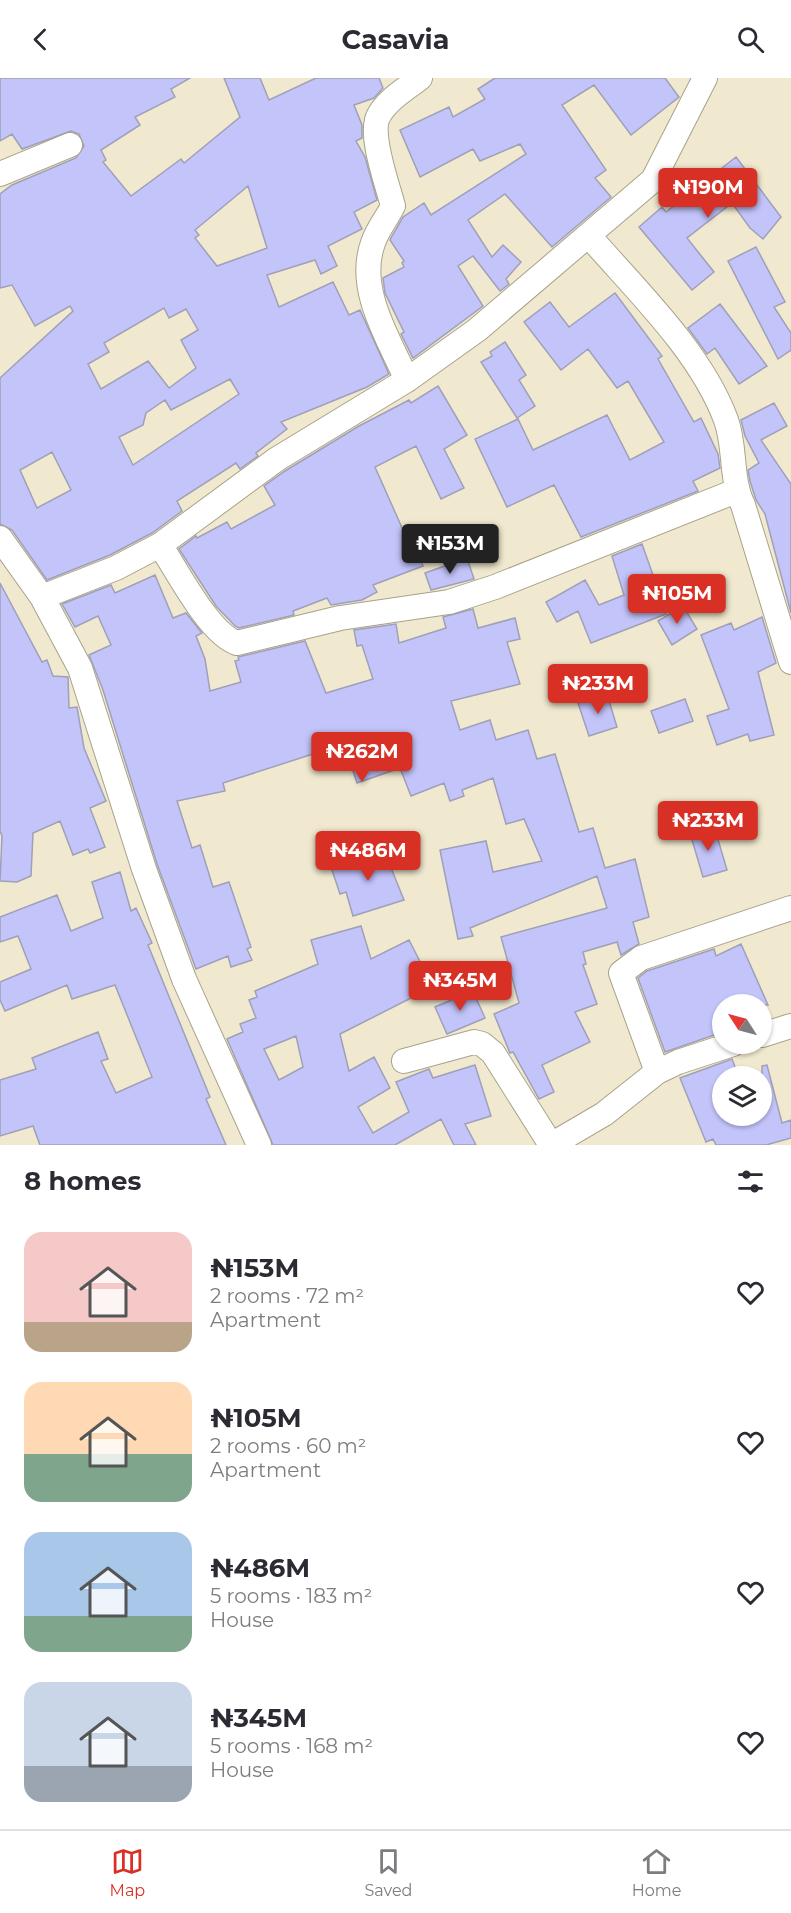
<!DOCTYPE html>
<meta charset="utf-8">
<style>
:root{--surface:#fff;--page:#f7f7f7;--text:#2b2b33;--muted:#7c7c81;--line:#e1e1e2;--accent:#d93025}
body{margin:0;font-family:Montserrat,sans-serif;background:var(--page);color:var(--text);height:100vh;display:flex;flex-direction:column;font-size:22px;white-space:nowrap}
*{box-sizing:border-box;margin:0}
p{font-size:20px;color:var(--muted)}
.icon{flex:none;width:33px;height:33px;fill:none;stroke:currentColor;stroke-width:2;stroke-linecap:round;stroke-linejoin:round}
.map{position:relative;height:1067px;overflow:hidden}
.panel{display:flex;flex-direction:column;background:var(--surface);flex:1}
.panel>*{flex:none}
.needle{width:39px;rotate:306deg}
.tools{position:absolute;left:712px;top:916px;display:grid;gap:12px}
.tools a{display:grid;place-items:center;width:60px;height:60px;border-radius:50%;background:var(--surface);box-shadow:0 2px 4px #0004;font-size:30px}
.price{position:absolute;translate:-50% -51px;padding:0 14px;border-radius:6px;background:var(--accent);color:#fff;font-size:20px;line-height:39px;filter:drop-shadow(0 2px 3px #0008)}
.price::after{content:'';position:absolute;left:50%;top:36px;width:18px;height:14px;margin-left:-9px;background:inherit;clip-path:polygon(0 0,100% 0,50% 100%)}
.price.active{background:#222;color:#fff}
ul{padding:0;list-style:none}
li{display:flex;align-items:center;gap:18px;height:150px;padding:0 24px}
li span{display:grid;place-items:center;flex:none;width:168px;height:120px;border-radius:18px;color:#555}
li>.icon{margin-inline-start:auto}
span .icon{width:72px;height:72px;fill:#fffc;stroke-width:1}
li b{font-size:26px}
h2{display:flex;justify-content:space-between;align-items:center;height:72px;padding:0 24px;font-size:26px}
header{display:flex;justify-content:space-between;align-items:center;height:78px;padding:0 24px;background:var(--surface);font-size:27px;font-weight:700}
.tab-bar{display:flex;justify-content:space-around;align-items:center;height:84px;border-top:2px solid var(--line);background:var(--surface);font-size:16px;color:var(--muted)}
.tab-bar a{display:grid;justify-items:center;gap:3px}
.tab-bar .active{color:var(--accent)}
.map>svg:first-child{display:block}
</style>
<header><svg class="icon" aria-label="back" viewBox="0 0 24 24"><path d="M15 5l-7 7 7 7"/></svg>Casavia<svg class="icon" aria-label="search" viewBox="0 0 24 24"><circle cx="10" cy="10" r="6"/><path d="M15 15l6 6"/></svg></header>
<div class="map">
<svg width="791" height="1067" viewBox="0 0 791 1067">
<rect width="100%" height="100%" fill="#f0e9cf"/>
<path fill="#c3c4fa" stroke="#9fa0b8" stroke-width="1.5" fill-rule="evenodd" d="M0 0H190L171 11 175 19 135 39 140 47 101 72 106 82 103 84 131 118 181 81 184 85 240 39 224 0H260L269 22 316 0H379L383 10 374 20 354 27 362 47V60L356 63 365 79 377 122 354 134 362 151 328 168 337 188 321 196 315 182 267 197 279 229 333 204 349 237 360 232 389 296 367 309 281 344 287 351 256 375 258 378 240 391 236 385 177 423 182 433 152 455 110 477 47 502 12 452 0 446V300L73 233 70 228 35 248 12 207 0 210V116L12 107 76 80 84 68 79 56 71 53 22 71 12 56 0 63ZM248 108 267 170 217 188 195 160 199 157 195 152ZM164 230 169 240 186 231 198 252 181 262 196 290 169 310 148 283 101 311 88 286 109 274 104 265ZM230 301 239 316 133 387 119 359 143 347 146 335 165 322 171 332ZM52 374 71 412 37 430 20 392Z
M495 0H665L679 19 631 57 594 7 562 27 606 92 595 100 611 119 552 169 505 116 468 142 492 179 503 167 521 184 506 201 509 206 500 213 473 178 458 188 483 228 413 280 401 256 404 254 385 215 383 200 404 189 402 185 404 183 390 162 392 158 403 139 424 125 431 137 526 76 520 66 480 83 473 71 420 99 400 52 449 29 453 39 485 21 478 11Z
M736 79 781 139 763 161 750 150 732 125 687 160 714 194 692 212 639 149 662 129 666 134Z
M756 169 785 224 774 229 791 255V272L778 281 728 183Z
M615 215 662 278 658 281 694 344 701 340 718 376 720 390 693 403 698 413 581 459 554 407 507 429 475 361 518 341 533 372 607 337 630 382 664 364 628 303 617 310 588 271 561 292 524 244 550 224 569 249Z
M720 226 767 288 739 306 715 270 707 276 688 250Z
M505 264 526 297 519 302 535 328 517 340 481 284 492 278 490 274Z
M438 308 467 357 444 371 464 410 441 421 416 368 375 389 403 452 409 450 423 488 373 507 377 514 362 522 331 527 327 520 293 533 294 537 239 550 235 548 216 528 179 471 196 458 197 460 227 444 231 451 275 427 264 408 285 393 359 348 409 322 411 325Z
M774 325 787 348 761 362 791 406V535L765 436 756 422 750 403 748 392 759 385 745 358 741 342Z
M642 466 653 497 650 498 666 536 591 565 578 533 557 544 546 524 585 502 599 527 624 517 612 478Z
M467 480 474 501 431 512 425 495Z
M155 497 173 540 186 535 202 555 196 558 205 581 210 613 241 604 235 583 239 582 238 579 305 563 326 615 373 601 362 567 357 568 354 552 396 546 399 565 446 550 443 539 473 531 478 550 515 540 520 561 507 564 520 606 451 623 460 652 490 642 496 662 528 652 537 681 555 676 579 754 593 750 605 790 635 781 649 839 633 844 639 866 621 877 617 864 583 874 586 886 583 887 597 926 575 934 590 964 542 987 554 1014 539 1021 513 974 510 975 494 936 519 925 501 859 607 830 597 798 470 850 473 858 458 861 440 772 486 763 493 794 542 783 524 741 506 746 493 700 462 712 464 718 450 723 444 705 411 718 400 690 357 705 344 666 223 705 225 713 177 723 192 770 200 767 213 809 229 804 251 869 247 871 252 882 231 889 228 878 196 891 157 786 103 612 89 577 111 567 98 538 75 549 62 526 111 507 115 515Z
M0 505 42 584 47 582 53 598 68 599 69 630 77 629 84 670 106 723 90 730 105 769 90 775 88 771 73 777 60 743 33 755 31 798 17 804 0 803 2 758 0 753Z
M683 528 697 551 672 567 658 543Z
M762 539 776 585 758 594 774 657 750 663 748 656 717 667 707 638 729 631 701 557 731 545 734 552Z
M607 616 617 649 589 658 578 625Z
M685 621 693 643 659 655 651 633Z
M714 748 727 792 703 799 690 755Z
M383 770 404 822 353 838 346 814 340 816 331 789Z
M120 794 131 833 136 830 152 865 148 867 210 1019 206 1021 226 1067H40L33 1048 0 1058V1002L36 991 32 980 98 954 108 981 101 983 116 1015 152 999 115 907 72 921 67 907 5 933 0 922V904L31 891 18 858 0 864V839L57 817 71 853 103 840 92 804Z
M361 848 371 881 409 862 433 909 340 956 349 993 374 979 390 1010 358 1029 373 1055 409 1034 396 1004 429 991 433 1000 475 987 491 1038 465 1046 476 1067H454L441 1041 395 1067H273L227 961 243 954 240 946 256 940 249 922 257 919 255 913 318 886 311 862ZM296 958 303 989 279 1002 264 971Z
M741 866 768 927H723V954L665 974 638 900 647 893 714 871 716 878Z
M473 913 485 940 447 956 435 929Z
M732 981 739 999H723V1038H762V988L767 987 782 1045 791 1042V1060L766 1067H716L713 1061 706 1064 680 1000Z"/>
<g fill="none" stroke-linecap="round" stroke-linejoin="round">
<g stroke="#a8a289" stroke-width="26">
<path id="minor" d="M0 96 70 67
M589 158C636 212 701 274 726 342 736 369 730 400 743 427L791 584
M407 302C389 261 356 211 373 165 377 152 387 140 393 128 388 108 368 55 379 37 388 21 406 11 420 0
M0 460 42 519 80 590 144 791 184 901 259 1067
M160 467C177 492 209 556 237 565L340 540 449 524 495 509 736 413
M42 519 116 490 160 467 277 381 407 302 477 252 653 102 705 0
M762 957 791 948
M404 983 474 964 482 966 493 975 551 1067 604 1036 657 994 678 984 733 966
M657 994 621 895 641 880 791 830"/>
</g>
<use href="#minor" stroke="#fff" stroke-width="24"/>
</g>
</svg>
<div class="tools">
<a><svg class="needle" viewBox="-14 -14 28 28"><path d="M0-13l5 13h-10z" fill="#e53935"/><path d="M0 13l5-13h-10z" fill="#7c7c81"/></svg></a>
<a><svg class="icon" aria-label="layers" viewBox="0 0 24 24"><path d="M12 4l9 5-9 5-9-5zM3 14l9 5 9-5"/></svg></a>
</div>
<b class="price" style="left:708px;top:141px">₦190M</b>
<b class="price active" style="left:450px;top:497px">₦153M</b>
<b class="price" style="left:677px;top:547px">₦105M</b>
<b class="price" style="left:598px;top:637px">₦233M</b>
<b class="price" style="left:362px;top:705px">₦262M</b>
<b class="price" style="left:708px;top:774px">₦233M</b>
<b class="price" style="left:368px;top:804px">₦486M</b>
<b class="price" style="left:460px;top:934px">₦345M</b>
</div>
<section class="panel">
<h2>8 homes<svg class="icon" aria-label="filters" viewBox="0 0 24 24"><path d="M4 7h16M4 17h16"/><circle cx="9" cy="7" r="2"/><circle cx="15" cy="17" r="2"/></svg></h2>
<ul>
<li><span style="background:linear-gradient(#f6c9c9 75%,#b9a48a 0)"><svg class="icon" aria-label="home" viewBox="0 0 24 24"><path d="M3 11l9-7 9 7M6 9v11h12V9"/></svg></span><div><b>₦153M</b><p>2 rooms · 72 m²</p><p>Apartment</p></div><svg class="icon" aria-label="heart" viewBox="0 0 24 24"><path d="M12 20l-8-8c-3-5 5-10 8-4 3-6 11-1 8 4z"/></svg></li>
<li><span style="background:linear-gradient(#ffd9b3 60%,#7fa58c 0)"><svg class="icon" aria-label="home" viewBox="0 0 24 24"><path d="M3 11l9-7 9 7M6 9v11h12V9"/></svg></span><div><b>₦105M</b><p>2 rooms · 60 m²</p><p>Apartment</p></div><svg class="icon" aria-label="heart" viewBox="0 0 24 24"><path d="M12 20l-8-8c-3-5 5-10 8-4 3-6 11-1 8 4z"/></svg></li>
<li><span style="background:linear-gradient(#a9c7e8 70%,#7fa58c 0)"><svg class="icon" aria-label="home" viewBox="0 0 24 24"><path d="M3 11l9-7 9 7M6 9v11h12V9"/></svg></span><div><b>₦486M</b><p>5 rooms · 183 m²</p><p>House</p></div><svg class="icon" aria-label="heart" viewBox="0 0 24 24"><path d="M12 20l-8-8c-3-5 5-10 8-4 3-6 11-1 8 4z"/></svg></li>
<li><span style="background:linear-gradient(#c9d6e8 70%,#9aa5b1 0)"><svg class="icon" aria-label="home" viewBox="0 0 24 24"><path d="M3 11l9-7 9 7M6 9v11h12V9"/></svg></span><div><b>₦345M</b><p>5 rooms · 168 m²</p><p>House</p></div><svg class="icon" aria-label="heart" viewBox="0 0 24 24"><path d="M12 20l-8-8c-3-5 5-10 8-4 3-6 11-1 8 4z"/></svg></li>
</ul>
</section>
<nav class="tab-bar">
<a class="active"><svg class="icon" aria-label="map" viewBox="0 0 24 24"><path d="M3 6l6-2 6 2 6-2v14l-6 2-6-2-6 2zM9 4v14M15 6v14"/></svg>Map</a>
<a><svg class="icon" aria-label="saved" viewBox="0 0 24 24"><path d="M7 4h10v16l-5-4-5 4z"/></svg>Saved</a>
<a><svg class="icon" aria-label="home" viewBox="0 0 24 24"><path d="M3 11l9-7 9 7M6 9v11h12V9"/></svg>Home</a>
</nav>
